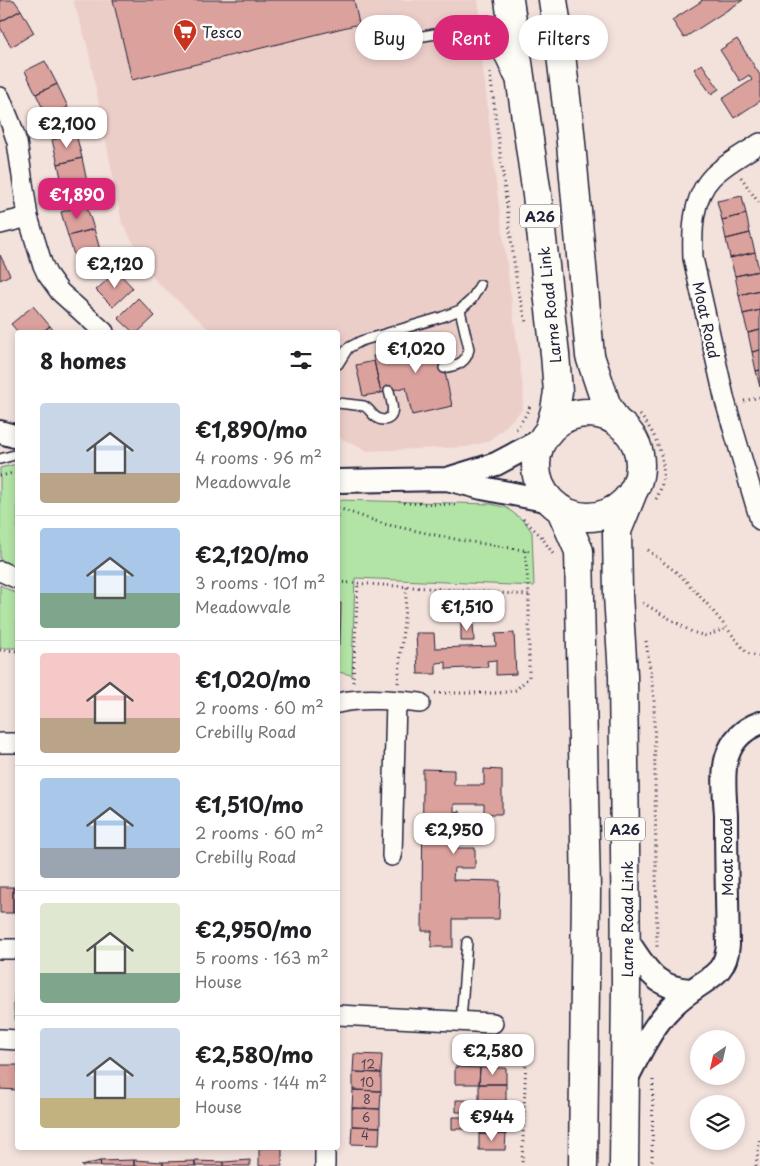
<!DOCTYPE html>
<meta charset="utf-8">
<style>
:root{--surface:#fff;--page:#f6f6f6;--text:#202124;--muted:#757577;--line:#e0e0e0;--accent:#db2777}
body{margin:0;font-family:"Playpen Sans",sans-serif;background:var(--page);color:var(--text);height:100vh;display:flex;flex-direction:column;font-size:19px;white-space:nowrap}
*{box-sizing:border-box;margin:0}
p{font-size:16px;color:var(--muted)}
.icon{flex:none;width:28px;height:28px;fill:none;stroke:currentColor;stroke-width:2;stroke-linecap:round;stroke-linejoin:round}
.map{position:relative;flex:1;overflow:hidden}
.details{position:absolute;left:15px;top:330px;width:325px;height:820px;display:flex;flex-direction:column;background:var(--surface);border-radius:5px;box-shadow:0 2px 8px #0003}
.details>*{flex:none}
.banner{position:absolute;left:355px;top:15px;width:330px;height:45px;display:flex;gap:10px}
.needle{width:32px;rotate:214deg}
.controls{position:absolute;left:690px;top:1030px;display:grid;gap:10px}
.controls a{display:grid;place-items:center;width:55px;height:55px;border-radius:50%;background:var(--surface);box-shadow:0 2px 8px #0003;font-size:25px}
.price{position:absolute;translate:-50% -42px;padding:0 11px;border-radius:10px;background:#fff;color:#222;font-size:16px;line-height:32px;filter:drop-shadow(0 1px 2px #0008)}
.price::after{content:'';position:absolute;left:50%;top:30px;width:15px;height:11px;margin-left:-8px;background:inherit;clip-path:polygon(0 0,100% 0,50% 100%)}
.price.on{background:var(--accent);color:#fff}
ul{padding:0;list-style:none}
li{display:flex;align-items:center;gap:15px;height:125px;padding:0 25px}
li+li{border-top:1px solid var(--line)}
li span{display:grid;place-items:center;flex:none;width:140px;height:100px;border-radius:5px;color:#555}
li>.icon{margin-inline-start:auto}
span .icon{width:60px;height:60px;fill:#fffc;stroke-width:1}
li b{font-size:21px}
h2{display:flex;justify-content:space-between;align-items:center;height:60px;padding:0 25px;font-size:21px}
.pill{padding:0 18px;border-radius:22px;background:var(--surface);box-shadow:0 2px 8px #0003;font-size:18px;line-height:45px}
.pill.on{background:var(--accent);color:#fff}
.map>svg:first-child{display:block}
</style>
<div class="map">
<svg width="760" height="1166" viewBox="0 0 760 1166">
<rect width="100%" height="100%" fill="#f3e1dc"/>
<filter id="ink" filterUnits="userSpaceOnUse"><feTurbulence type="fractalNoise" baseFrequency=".02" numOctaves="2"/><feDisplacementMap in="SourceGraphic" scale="10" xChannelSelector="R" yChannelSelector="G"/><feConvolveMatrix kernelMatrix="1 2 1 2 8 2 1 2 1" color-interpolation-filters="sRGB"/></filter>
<g filter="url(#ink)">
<path fill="#eccec9" d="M73 0H478L480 15 482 58 496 183 524 395 522 410 501 431 487 442 467 447 367 451 338 437V332H212L156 281 122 223 88 48Z"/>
<path fill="#b2e4a5" stroke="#6a8370" d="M17 464H18L17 568 0 559V468Z
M338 500 491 504 507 508 525 522 532 532 534 586 355 578 352 675 338 672Z
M0 585 17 594V648H0Z
M17 978V1024C11 1013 14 990 17 978Z"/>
<path fill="#dba19c" stroke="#22223b" d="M0 0H14L21 10 0 22Z
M113 0H354L359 24 132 80Z
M701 0H743L684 38 672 20 702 1Z
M21 10 34 33 11 47 0 27V22Z
M737 39 760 75V101L734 118 722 99 752 80 749 75 740 81 720 50Z
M45 61 57 84 36 94 25 71Z
M702 64 719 89 711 94 694 69Z
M57 84 68 107 47 117 36 94Z
M76 134 82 158 58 164 52 140Z
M82 158 87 182 63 187 58 164Z
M742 196 746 214 722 220 717 201Z
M86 204 94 229 68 236 61 212Z
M746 214 750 233 726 239 722 220Z
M94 229 101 253 76 261 68 236Z
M750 233 755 252 730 258 726 239Z
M755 252 759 271 735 276 730 258Z
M0 255 10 275 0 280Z
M117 271 133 288 113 307 96 290Z
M759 271 760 290 739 295 735 276Z
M760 290V310L743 314 739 295Z
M138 298 155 316 138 332H133L118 318Z
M33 306 50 326 42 332H18L11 324Z
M760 310V330L748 333 743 314Z
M50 326 55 332H42Z
M760 330V350L752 352 748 333Z
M437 334 452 406 412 415 406 387 381 393 373 356 397 351 396 343Z
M760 350V370L756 371 752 352Z
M374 361 381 393 363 396 356 365Z
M760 370V387L756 371Z
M338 603H341L340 644H338Z
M461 623H473L474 641H461Z
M416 633H434L435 648 496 646 495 634 514 633 516 674 496 675V660L487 661 488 667 446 669V662L436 663V674H418Z
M423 769 454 770V785H484V769L502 770V814H484V804H454V812L460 811V828L454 829V848H475V868H454L453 880 500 881 499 919H453V947H431L432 931H422Z
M0 887H13V913H0Z
M13 887H18V913H13Z
M354 1054 382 1055 381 1073 353 1072Z
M0 1065H18V1090L0 1089Z
M455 1067 480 1068 479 1084H455Z
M480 1068H506V1084H479Z
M353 1072 381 1073V1091L353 1090Z
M479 1084H506V1101H479Z
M353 1090 381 1091 380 1109 352 1108Z
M456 1100 506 1101V1117H479V1112H456Z
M352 1108 380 1109V1127L352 1126Z
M452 1117H506V1134H479V1129H452Z
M352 1126 380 1127 379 1145 351 1144Z
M479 1134H506L505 1150H479Z
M259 1148H282V1166H259Z
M134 1160V1166H101L100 1161Z
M134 1160 163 1162V1166H134Z
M250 1160V1166H223L224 1162Z
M100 1161 101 1166H81Z
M195 1161V1166H163V1162Z
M195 1161 224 1162 223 1166H195Z"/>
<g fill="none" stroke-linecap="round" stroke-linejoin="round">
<g stroke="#22223b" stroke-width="12">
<path id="service" d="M377 44C417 41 467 15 498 55 503 61 506 72 510 79
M377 44 390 24
M338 364 348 348 361 341 442 317 460 310 472 299 480 285
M444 368C457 365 466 364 469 349L460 310
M338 403 364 406C370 409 371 414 376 417 378 419 381 420 384 420 398 418 391 400 389 391
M0 459 18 454
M461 1021 467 942"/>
</g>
<g stroke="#22223b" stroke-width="22">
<path id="minor" d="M0 97 11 124 17 142 28 217 42 263 47 274 60 292 104 332
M760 143C744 154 726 163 712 177 692 198 692 231 693 258L725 401 760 520
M0 224 28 217
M0 571 18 579
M338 703C365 697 393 700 420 703
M0 743H18
M392 856 396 701
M0 949H18
M338 1015 493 1023
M0 1039 18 1040
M325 1166V1148"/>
</g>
<g stroke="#22223b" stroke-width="26">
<path id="tertiary" d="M0 432 18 437
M447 479 496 464 543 439
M338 481 447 479 482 488 550 501
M626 939C646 967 653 988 691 990
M625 1082C637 1059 648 1034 665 1014 672 1006 682 997 691 991 710 977 726 973 728 945 727 902 726 858 726 815 725 799 722 772 727 757 732 740 744 729 760 723"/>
</g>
<g stroke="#22223b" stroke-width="31">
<path id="primary" d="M509 0 537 195 555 354 558 392 555 410 549 431
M553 0 560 46 570 132 590 356 606 404 616 421
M536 465a52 52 0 1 1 104 0a52 52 0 1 1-104 0Z
M561 510 579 551 586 890 583 1166
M624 1166 626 984 625 847 623 675 618 595 617 531 632 494"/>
</g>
<path stroke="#22223b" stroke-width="3" stroke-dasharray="1 4" stroke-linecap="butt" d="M490 73 517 285 526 322
M741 177 760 205
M744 401 760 397
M640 415C659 437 672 472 656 499
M516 429 524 418 530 406
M0 476 18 472
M404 503 457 505
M338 508 384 524 459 540 530 551
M523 519 541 536 553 554
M648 550 681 576 708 605 747 653 760 657
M338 582 529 595
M643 603 692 632 706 636 727 628
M646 641 654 698 657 947
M0 650 18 651
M353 682 358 583
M398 683 407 587
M435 693H500L516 690 529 677V595L525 550
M504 1035 526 1058 522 1166
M652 1166 653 1077
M756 1166 760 1137"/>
<use href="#service" stroke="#fdfcf7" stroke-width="9"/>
<use href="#minor" stroke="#fdfcf7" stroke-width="19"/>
<use href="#tertiary" stroke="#fdfcf7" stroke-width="22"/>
<use href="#primary" stroke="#fdfcf7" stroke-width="28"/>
</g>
</g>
<defs>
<g id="supermarket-pin" transform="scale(1.25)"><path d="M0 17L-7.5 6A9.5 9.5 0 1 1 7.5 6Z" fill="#c8321e" stroke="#fdfcf7"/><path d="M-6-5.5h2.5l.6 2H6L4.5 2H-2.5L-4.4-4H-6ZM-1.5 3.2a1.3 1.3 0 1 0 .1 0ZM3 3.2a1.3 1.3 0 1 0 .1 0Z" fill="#fff"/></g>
</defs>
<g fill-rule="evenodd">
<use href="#supermarket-pin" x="185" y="31"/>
</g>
<g text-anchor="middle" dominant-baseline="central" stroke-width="5" stroke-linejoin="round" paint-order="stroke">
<g font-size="12" fill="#504253">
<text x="368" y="1064">12</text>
<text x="367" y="1082">10</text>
<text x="367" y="1099">8</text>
<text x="366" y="1117">6</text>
<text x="365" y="1135">4</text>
</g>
<g fill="#fdfcf7" stroke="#646373" stroke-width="1">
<rect x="520" y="204.5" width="40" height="23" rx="4"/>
<rect x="605" y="817.5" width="40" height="23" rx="4"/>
</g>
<g font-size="14" font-weight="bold" fill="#22223b">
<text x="540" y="216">A26</text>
<text x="625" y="829">A26</text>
</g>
<g font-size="15" fill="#22223b" stroke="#fdfcf7" text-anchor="start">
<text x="202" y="31">Tesco</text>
</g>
<g font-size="15" fill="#22223b" stroke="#fdfcf7">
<text transform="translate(549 305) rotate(-96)">Larne Road Link</text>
<text transform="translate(707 320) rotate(78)">Moat Road</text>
<text transform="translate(726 857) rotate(-91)">Moat Road</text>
<text transform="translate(626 919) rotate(-90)">Larne Road Link</text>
</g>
</g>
</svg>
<div class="controls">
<a><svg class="needle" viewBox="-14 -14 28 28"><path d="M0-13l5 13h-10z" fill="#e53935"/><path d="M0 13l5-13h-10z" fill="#757577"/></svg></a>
<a><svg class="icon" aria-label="layers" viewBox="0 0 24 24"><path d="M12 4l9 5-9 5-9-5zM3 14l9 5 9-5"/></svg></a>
</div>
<b class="price" style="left:67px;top:149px">€2,100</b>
<b class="price on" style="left:77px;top:220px">€1,890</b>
<b class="price" style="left:115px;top:289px">€2,120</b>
<b class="price" style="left:416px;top:374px">€1,020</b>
<b class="price" style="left:467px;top:632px">€1,510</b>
<b class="price" style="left:454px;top:855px">€2,950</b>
<b class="price" style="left:493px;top:1076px">€2,580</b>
<b class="price" style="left:492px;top:1142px">€944</b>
<div class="banner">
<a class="pill">Buy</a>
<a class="pill on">Rent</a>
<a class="pill">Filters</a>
</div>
<section class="details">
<h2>8 homes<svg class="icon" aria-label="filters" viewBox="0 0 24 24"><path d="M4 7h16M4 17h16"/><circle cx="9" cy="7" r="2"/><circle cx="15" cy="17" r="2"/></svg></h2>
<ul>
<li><span style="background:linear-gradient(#c9d6e8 70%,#b9a48a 0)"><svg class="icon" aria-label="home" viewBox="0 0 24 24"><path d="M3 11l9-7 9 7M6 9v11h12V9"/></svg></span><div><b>€1,890/mo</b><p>4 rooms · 96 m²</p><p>Meadowvale</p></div></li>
<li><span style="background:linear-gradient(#a9c7e8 65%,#7fa58c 0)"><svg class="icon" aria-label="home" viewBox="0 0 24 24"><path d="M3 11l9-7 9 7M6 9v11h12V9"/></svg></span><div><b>€2,120/mo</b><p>3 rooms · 101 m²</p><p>Meadowvale</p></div></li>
<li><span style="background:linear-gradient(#f6c9c9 65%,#b9a48a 0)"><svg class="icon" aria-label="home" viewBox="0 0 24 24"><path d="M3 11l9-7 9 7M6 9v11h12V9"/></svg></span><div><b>€1,020/mo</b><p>2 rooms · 60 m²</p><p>Crebilly Road</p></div></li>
<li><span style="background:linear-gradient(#a9c7e8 70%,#9aa5b1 0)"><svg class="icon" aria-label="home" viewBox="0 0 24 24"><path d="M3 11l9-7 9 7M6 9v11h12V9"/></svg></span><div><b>€1,510/mo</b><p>2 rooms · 60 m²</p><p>Crebilly Road</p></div></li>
<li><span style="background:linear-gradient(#dfe7d0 70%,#7fa58c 0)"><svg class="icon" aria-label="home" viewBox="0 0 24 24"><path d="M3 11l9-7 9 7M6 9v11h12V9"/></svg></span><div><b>€2,950/mo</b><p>5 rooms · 163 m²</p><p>House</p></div></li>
<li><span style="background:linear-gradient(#c9d6e8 70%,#c2b280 0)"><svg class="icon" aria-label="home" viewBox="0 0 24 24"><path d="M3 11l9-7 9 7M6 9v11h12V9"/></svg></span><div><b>€2,580/mo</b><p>4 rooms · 144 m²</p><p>House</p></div></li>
</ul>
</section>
</div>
